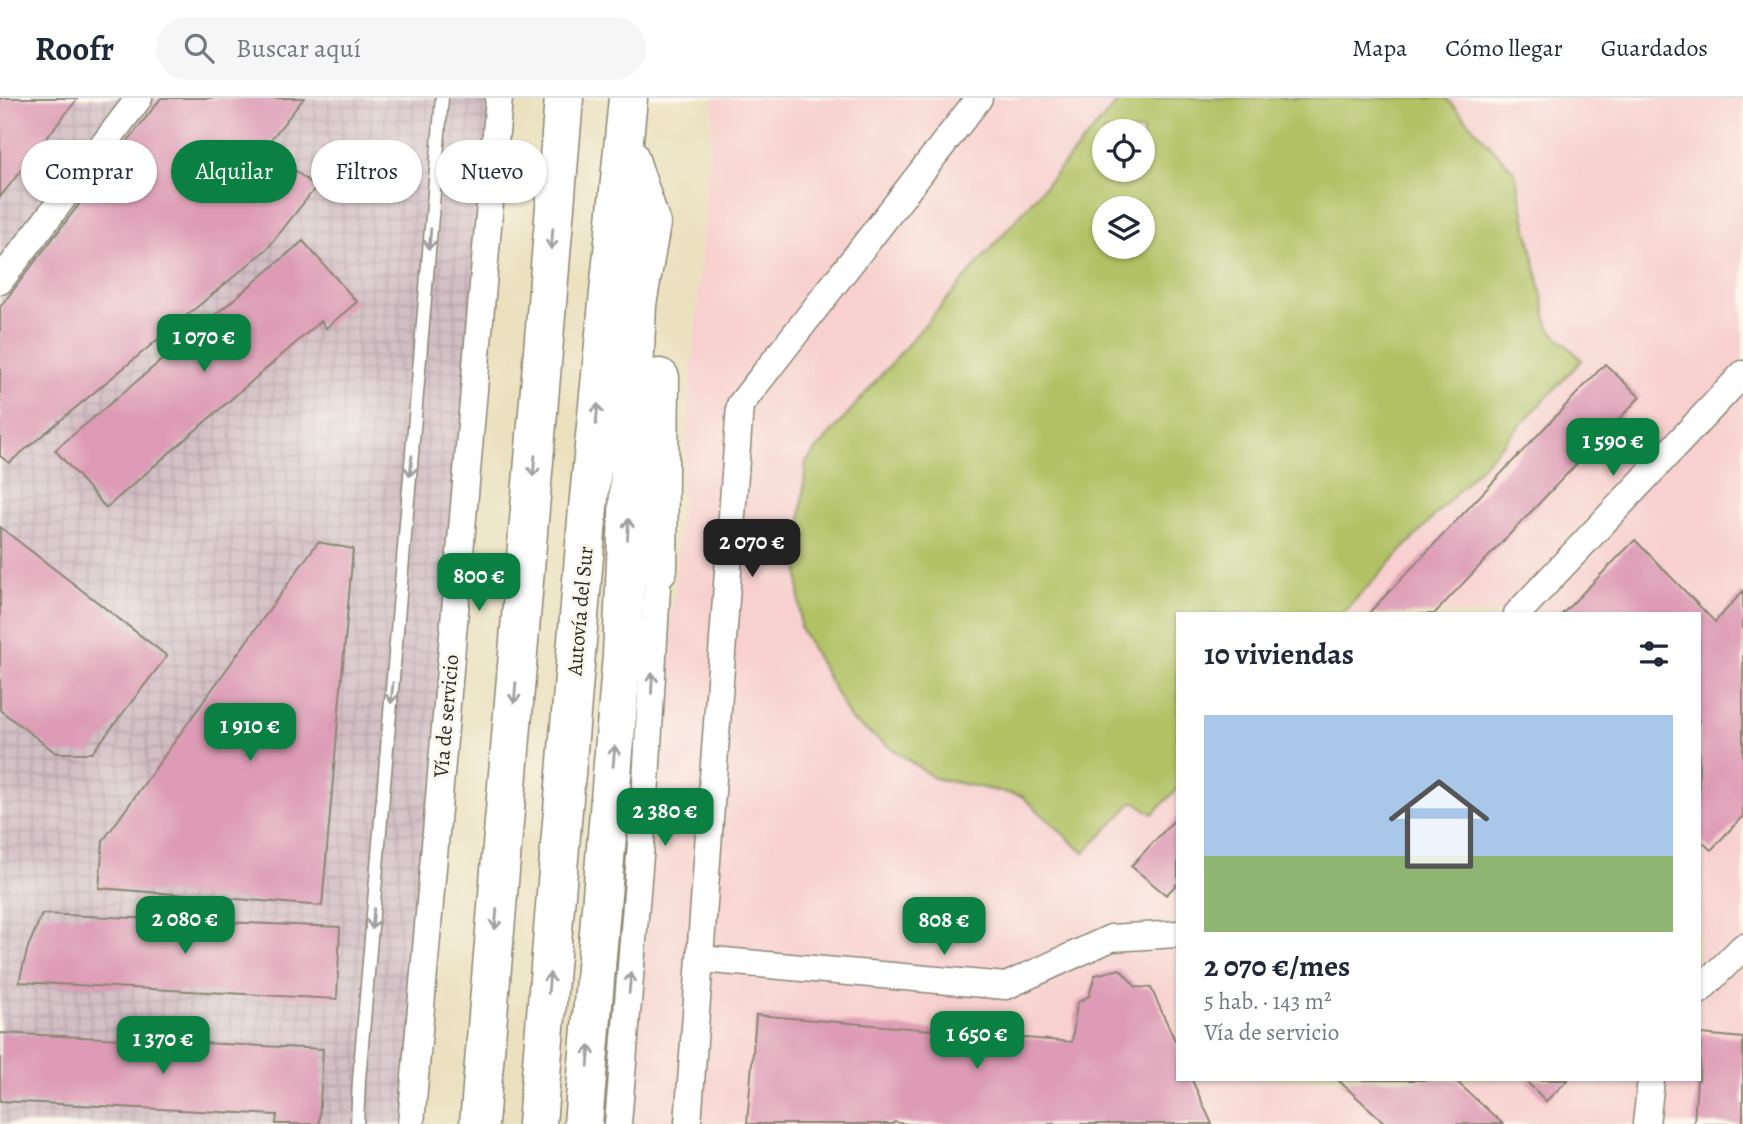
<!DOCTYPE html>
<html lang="es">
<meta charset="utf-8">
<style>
:root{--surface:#fff;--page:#f6f6f7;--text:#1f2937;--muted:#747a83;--line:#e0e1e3;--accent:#0b8043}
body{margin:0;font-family:Alegreya,serif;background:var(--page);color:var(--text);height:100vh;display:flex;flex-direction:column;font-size:26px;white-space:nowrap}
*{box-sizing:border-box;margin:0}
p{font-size:23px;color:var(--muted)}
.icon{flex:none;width:38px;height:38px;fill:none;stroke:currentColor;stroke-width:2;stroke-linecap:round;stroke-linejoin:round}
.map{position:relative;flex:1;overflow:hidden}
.sheet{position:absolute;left:1176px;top:514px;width:525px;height:469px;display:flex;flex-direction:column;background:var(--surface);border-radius:0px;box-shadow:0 2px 5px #0004}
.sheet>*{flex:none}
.guide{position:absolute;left:21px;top:42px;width:665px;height:63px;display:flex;gap:14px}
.tools{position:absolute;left:1092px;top:21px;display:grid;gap:14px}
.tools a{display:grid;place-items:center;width:63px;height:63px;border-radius:50%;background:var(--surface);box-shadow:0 2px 5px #0004;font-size:35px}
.price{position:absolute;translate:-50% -60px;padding:0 16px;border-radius:14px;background:var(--accent);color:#fff;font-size:23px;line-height:46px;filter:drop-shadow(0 2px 4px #0008)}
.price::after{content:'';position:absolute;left:50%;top:42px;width:21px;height:16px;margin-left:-10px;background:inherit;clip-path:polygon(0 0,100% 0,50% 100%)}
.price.current{background:#222;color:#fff}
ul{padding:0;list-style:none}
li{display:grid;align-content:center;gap:14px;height:371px;padding:0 28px}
li span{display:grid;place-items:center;height:217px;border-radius:0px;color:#555}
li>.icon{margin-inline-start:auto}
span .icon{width:126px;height:126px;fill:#fffc;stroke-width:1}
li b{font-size:30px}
h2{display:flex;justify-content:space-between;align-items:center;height:84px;padding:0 28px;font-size:30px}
.chip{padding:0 24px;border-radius:32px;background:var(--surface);box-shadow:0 2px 5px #0004;font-size:24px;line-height:63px}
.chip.current{background:var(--accent);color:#fff}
header{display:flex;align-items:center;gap:42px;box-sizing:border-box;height:98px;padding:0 35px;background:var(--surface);border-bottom:2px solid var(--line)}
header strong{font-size:33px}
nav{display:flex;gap:38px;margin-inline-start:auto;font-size:24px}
.search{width:490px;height:63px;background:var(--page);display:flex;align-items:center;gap:18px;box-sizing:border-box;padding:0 24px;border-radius:38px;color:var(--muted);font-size:26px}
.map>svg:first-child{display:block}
</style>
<header>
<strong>Roofr</strong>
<div class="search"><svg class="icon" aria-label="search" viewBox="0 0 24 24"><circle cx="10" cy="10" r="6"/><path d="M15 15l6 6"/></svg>Buscar aquí</div>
<nav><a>Mapa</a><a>Cómo llegar</a><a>Guardados</a></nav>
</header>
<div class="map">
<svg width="1743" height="1026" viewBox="0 0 1743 1026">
<defs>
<pattern id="industrial-grid" width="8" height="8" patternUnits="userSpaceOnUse" patternTransform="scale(1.75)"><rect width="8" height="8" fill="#d2bec5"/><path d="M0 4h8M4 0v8" fill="none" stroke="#b4a3a9"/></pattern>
</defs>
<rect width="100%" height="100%" fill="#fbf7ec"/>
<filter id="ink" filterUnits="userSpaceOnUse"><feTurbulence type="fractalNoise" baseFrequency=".0143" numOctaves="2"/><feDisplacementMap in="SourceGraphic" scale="14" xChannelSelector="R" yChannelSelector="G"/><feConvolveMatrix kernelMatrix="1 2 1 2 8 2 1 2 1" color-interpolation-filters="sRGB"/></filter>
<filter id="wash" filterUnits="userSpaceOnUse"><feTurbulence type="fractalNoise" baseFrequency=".00686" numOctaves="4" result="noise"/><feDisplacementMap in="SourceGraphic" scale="28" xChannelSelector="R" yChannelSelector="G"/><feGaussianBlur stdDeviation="1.57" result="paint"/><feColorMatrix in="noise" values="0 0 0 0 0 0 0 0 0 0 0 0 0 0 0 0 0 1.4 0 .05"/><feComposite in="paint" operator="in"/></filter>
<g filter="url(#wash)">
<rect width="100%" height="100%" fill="#ebe1bf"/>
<path fill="#f7d0cf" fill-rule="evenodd" d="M714 0H1743V1026H631ZM1104 33H1143V72H1104ZM1104 110H1143V149H1104ZM1178 516H1699V982H1178Z"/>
<path fill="url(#industrial-grid)" d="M0 0H499L411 1026H0Z"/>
<path fill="#b1c164" stroke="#6e7648" stroke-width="2" fill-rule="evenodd" d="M1121 0H1446L1515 74 1549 230 1582 262 1342 516H1178V690L1153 716 1134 703 1084 755 1022 698 934 680 851 622 800 529 798 452 806 364ZM1104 33H1143V72H1104ZM1104 110H1143V149H1104Z"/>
<g id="blocks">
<path fill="#dd9bb5" d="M0 0H78L0 99Z
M161 0H304L265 49 316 89 267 151 9 365 0 358V209Z
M303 143 357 204 326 230 321 223 106 410 55 352Z
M1605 266 1640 299 1434 516H1368Z
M0 429 167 558 92 655H56L0 612Z
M1635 442 1715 524 1743 493V718L1711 752 1699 741V516H1562Z
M318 444 353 451 322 808 99 790 103 743Z
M1178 718V785L1166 797 1131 768Z
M42 816 340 829 337 901 19 884 28 849Z
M1120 871 1136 889 1151 890 1178 949V982H1192L1212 1026H909L894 1024 893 1026H747L756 917 1072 944 1077 905 1089 898 1095 877Z
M0 935 323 951 319 1026H276L277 1017 0 1003Z
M1701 936 1743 940V1026H1694L1697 982H1699Z
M1338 982H1455L1503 1026H1386Z
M1525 982H1568L1546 1003Z"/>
</g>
</g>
<g filter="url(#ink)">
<use href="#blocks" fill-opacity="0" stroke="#8b8675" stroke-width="2"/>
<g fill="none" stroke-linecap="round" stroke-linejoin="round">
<g stroke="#8b8675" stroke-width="15">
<path id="lane" d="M357 1026 359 982 442 0"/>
</g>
<g stroke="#8b8675" stroke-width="29">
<path id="street" d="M0 183 139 0
M1517 516 1743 276
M701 861 1006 888 1111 840 1178 836
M1699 893 1743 849
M411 1026 499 0
M618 1026 646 684 658 471
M688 1026 740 307 979 0
M1646 1026 1651 982"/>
</g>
<g stroke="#8b8675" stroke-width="41">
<path id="highway" d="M658 471 660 280
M479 1026 564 0
M537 1026 588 410 628 0
M583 1026 622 557 637 206 651 126 629 59"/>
</g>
<use href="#lane" stroke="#fff" stroke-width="12"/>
<use href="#street" stroke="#fff" stroke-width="26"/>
<use href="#highway" stroke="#fff" stroke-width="38"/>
</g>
<defs><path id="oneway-shaft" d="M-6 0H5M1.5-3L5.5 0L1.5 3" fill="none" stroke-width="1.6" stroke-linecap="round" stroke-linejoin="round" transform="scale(1.75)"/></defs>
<g stroke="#a0a0a0">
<use href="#oneway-shaft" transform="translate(430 141) rotate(95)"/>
<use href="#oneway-shaft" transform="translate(552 141) rotate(95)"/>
<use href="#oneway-shaft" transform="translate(597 316) rotate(-85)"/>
<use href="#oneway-shaft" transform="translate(411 368) rotate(95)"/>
<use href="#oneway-shaft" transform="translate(534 368) rotate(95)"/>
<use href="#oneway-shaft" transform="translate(628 431) rotate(-87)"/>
<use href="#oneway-shaft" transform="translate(652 585) rotate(-87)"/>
<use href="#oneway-shaft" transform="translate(392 595) rotate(95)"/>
<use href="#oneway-shaft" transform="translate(515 595) rotate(95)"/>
<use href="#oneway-shaft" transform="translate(614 658) rotate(-85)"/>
<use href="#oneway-shaft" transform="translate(373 821) rotate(95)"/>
<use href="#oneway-shaft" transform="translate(496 821) rotate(95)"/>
<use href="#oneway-shaft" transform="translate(549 885) rotate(-85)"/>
<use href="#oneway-shaft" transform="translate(630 885) rotate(-85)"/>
<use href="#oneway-shaft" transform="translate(589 958) rotate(-85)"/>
</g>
</g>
<g text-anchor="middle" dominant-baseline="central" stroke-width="6" stroke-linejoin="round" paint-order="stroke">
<g font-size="21" fill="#2b2b2b" stroke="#fbf7ec">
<text transform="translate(580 513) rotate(-85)">Autovía del Sur</text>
<text transform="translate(446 618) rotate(-85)">Vía de servicio</text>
</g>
</g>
</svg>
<div class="tools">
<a><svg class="icon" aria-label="locate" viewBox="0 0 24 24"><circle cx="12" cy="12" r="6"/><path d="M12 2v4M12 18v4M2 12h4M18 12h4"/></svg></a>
<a><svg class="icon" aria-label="layers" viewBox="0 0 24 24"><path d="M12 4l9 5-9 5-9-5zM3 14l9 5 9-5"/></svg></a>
</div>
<b class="price" style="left:204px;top:276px">1 070 €</b>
<b class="price" style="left:1613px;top:380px">1 590 €</b>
<b class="price current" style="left:752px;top:481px">2 070 €</b>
<b class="price" style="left:479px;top:515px">800 €</b>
<b class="price" style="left:250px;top:665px">1 910 €</b>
<b class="price" style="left:665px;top:750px">2 380 €</b>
<b class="price" style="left:185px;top:858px">2 080 €</b>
<b class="price" style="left:944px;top:859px">808 €</b>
<b class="price" style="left:977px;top:973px">1 650 €</b>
<b class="price" style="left:163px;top:978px">1 370 €</b>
<div class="guide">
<a class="chip">Comprar</a>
<a class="chip current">Alquilar</a>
<a class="chip">Filtros</a>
<a class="chip">Nuevo</a>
</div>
<section class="sheet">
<h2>10 viviendas<svg class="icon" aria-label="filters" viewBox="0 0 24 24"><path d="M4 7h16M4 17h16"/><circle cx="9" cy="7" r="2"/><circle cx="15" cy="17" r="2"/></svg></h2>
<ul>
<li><span style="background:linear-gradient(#a9c7e8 65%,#8fb573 0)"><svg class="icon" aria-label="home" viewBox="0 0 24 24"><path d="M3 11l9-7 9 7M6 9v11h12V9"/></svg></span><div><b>2 070 €/mes</b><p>5 hab. · 143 m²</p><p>Vía de servicio</p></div></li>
</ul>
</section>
</div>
